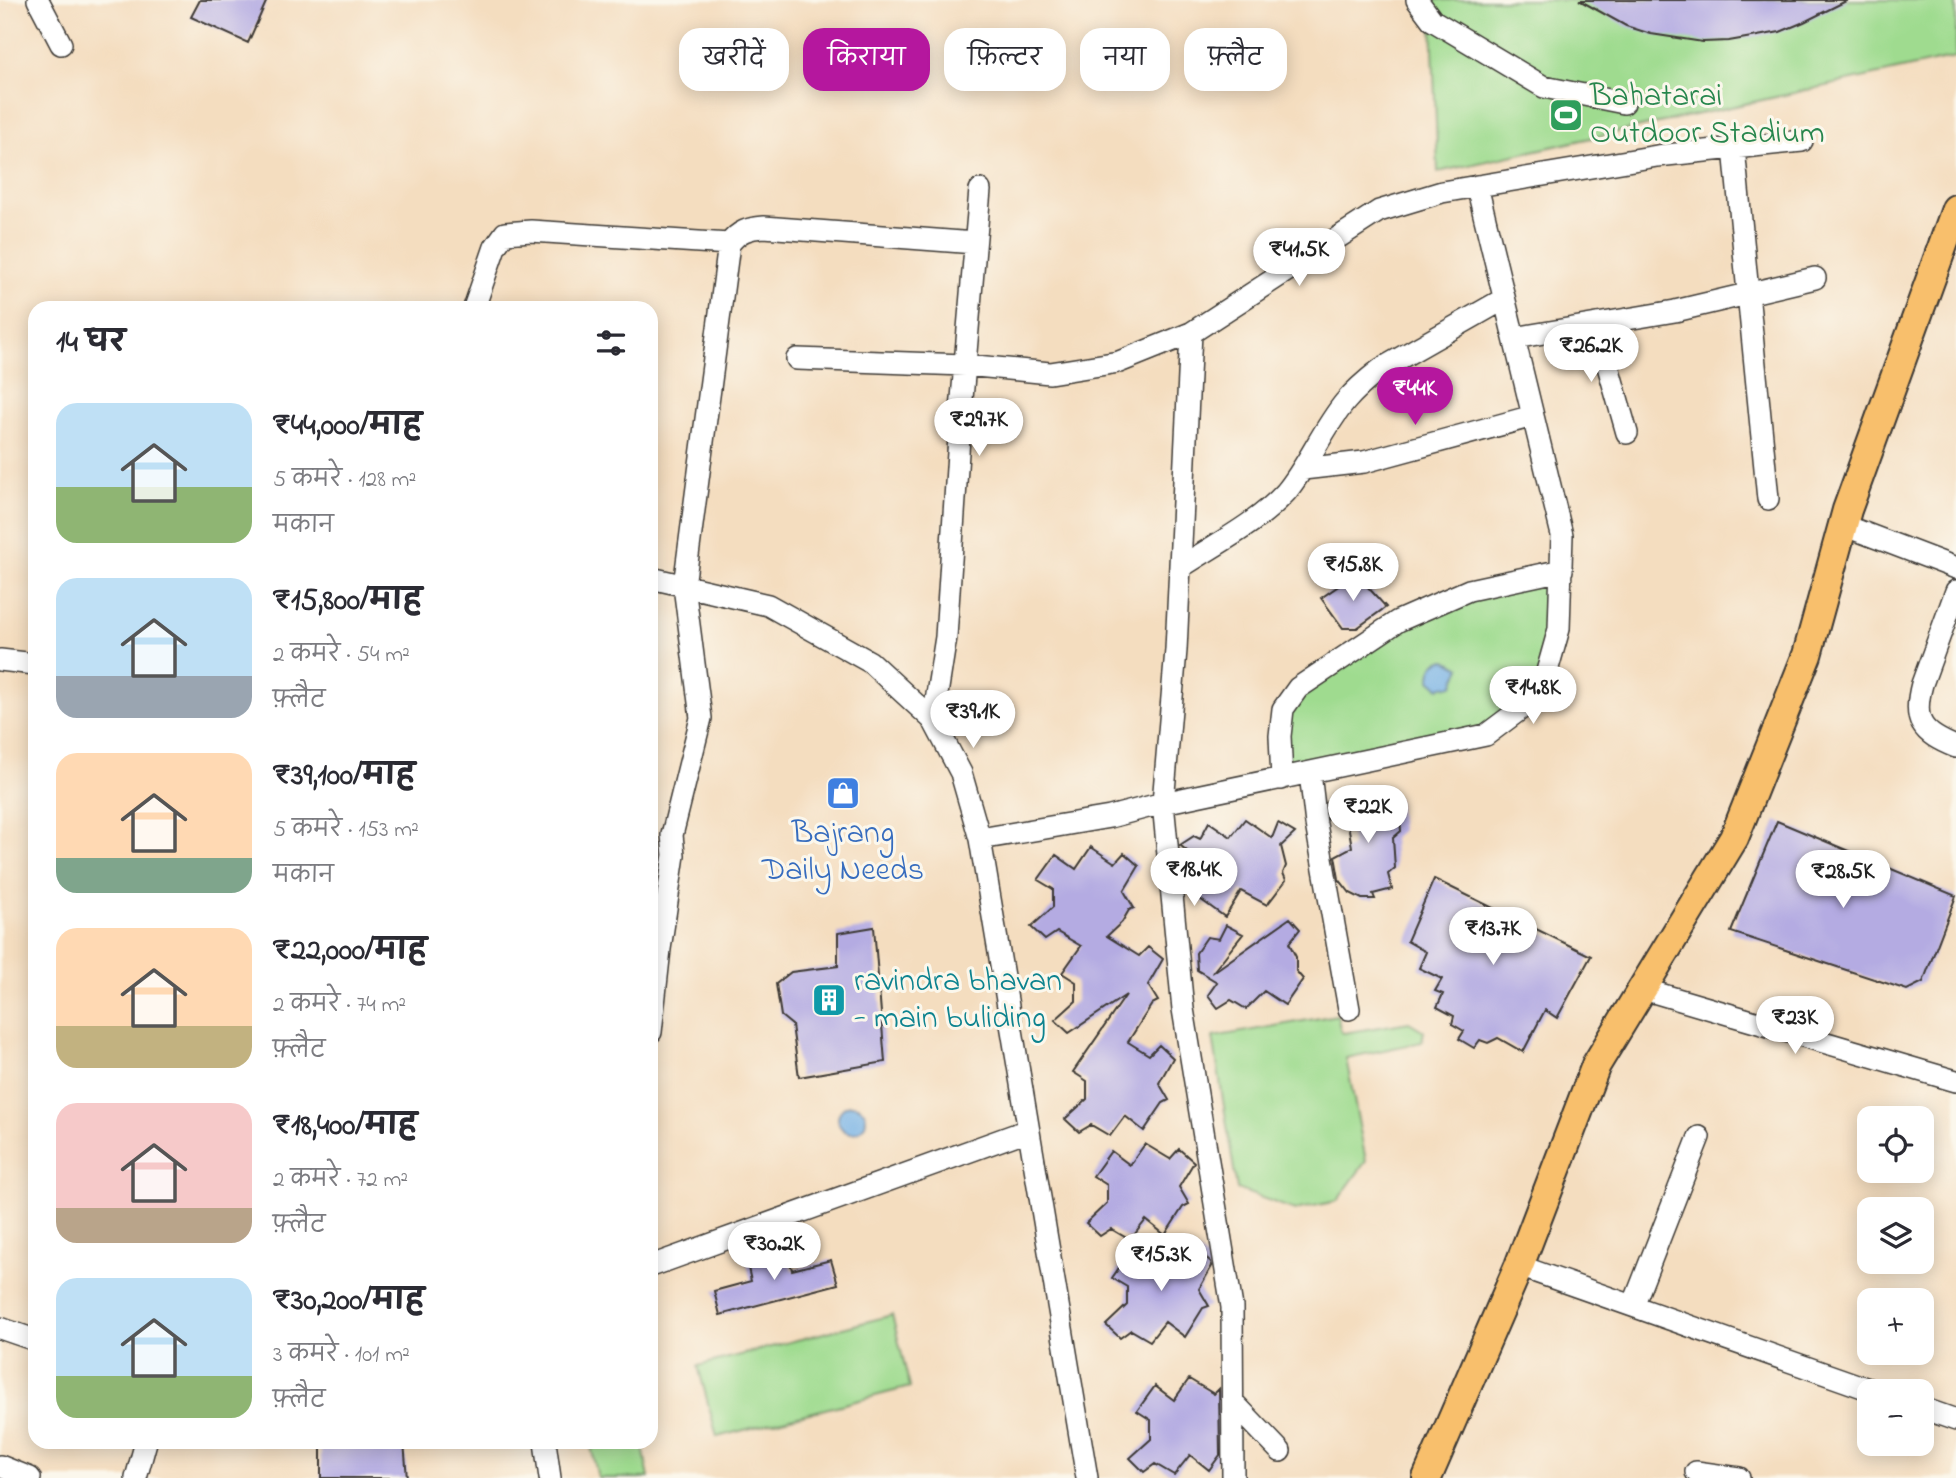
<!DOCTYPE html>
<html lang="hi">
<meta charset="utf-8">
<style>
:root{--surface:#fff;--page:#f7f7f7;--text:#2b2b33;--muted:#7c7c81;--accent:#b5179e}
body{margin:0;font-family:"Indie Flower","Playpen Sans Deva",sans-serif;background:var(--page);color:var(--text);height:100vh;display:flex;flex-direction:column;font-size:26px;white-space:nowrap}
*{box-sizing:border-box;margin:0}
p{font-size:23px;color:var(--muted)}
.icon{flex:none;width:38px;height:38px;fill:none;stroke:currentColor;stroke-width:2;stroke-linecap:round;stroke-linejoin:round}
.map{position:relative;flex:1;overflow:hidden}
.side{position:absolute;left:28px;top:301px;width:630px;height:1148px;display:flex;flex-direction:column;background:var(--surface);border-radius:21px;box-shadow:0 4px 18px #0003}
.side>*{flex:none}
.hud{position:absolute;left:679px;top:28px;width:665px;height:63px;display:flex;gap:14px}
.controls{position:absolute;left:1857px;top:1106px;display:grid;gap:14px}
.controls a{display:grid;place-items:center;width:77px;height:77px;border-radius:14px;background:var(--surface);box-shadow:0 4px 18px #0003;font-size:35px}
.price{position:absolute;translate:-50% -60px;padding:0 16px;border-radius:24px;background:#fff;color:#222;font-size:23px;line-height:46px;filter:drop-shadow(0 2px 4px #0008)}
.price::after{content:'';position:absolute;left:50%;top:42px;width:21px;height:16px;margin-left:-10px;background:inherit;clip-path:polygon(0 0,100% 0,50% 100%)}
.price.on{background:var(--accent);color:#fff}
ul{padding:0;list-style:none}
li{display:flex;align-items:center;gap:21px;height:175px;padding:0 28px}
li span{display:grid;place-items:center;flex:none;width:196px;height:140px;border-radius:21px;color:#555}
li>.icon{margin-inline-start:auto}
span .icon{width:84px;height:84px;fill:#fffc;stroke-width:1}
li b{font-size:30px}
h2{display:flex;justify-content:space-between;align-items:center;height:84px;padding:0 28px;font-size:30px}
.pill{padding:0 24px;border-radius:21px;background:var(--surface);box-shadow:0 4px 18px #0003;font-size:24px;line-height:63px}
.pill.on{background:var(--accent);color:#fff}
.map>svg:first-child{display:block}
</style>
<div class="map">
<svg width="1956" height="1478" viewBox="0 0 1956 1478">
<rect width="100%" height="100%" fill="#fbf7ec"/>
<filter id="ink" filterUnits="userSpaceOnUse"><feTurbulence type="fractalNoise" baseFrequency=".0143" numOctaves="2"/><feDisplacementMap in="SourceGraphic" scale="14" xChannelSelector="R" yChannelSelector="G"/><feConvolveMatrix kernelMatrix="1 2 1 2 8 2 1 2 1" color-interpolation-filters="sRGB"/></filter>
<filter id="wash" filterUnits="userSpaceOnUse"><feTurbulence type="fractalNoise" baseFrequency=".00686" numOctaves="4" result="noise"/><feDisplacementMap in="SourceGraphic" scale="28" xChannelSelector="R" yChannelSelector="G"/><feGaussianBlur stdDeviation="1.57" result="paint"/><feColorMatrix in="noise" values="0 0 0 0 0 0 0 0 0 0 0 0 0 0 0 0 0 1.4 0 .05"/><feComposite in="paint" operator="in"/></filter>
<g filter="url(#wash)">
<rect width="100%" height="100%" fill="#f4ddbf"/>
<path fill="#9fdb8f" stroke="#5e7c56" stroke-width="2" d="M1431 0H1956V57L1438 172Z
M1559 573 1544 682 1505 722 1282 779 1283 709 1398 621Z
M1337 1015 1341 1032 1344 1033 1409 1022 1424 1031 1422 1042 1346 1058 1366 1161 1337 1201 1295 1210 1237 1189 1213 1037Z
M892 1315 910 1387 717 1437 698 1366Z
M590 1442H642L649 1478H598Z"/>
<path fill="#73b0e5" stroke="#486680" stroke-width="2" d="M1446 660 1461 668 1453 685 1439 688 1430 680C1430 668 1434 660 1446 660Z
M838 1119a14 14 0 1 1 28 0a14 14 0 1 1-28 0Z"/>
<g id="blocks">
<path fill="#b4abe2" d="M200 0H267L248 43 191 17Z
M1579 0H1848L1804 22 1780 32 1729 41 1703 42 1651 34 1626 26Z
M1356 574 1386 607 1357 628H1343L1321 598Z
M1378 795 1382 800 1398 798 1401 831 1393 838 1395 868 1388 874 1392 889 1373 894 1375 899H1362L1350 893 1339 879 1335 856 1352 847 1348 824 1335 821 1332 805 1363 800 1362 796Z
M1245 819 1272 838 1278 823 1295 833 1281 846 1286 866 1283 873 1286 880 1267 905 1241 891 1225 917 1193 894 1187 851 1180 845 1194 836 1200 839 1209 822 1231 837Z
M1777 821 1956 896 1923 982 1907 990 1731 932Z
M1091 847 1115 863 1124 853 1139 866 1124 891 1134 908 1129 910 1122 922 1107 936 1139 956 1148 947 1163 959 1148 985 1158 1001 1152 1004 1128 1042 1149 1055 1159 1045 1173 1058 1159 1083 1169 1100 1163 1103 1144 1131 1125 1116 1110 1136 1091 1125 1079 1132 1065 1119 1087 1099V1081L1073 1072 1126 995 1069 1033 1055 1020 1076 1001V982L1062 973 1081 946 1057 932 1045 940 1031 927 1053 907V889L1038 880 1056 855 1076 869Z
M1434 879 1591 956 1557 1018 1545 1010 1523 1052 1498 1038 1488 1043 1480 1040 1474 1048 1459 1039 1464 1031 1452 1024 1454 1016 1437 1007 1443 994 1435 991 1442 979 1419 968 1426 952 1407 941Z
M1290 918 1300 929 1289 943 1296 957V971L1303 979 1285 1005 1264 991 1246 1009 1231 1000 1218 1008 1208 995 1217 982 1197 970 1196 953 1207 937 1219 939 1226 925 1243 934 1212 973Z
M874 927 885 1062 799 1077 792 1025 781 1016 776 984 791 972 838 966V933Z
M1145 1144 1170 1159 1179 1149 1194 1162 1179 1187 1189 1204 1183 1207 1165 1235 1146 1220 1130 1240 1111 1229 1100 1236 1086 1223 1107 1203V1185L1093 1176 1111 1151 1130 1165Z
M1165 1245 1189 1261 1199 1251 1211 1262 1212 1266 1199 1289 1209 1306 1203 1308 1185 1337 1165 1322 1150 1341 1131 1330 1120 1338 1106 1325 1127 1305V1287L1112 1278 1130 1252 1150 1266Z
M786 1248 792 1270 831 1260 838 1284 720 1315 714 1291 751 1281 746 1259Z
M1189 1379 1214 1394 1219 1389 1220 1455 1209 1470 1190 1455 1174 1475 1155 1464 1144 1472 1130 1458 1151 1439V1420L1137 1411 1155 1386 1174 1400Z
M321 1442H404L407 1478H321Z"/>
</g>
</g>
<g filter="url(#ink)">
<use href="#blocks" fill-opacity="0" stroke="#3c3934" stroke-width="2"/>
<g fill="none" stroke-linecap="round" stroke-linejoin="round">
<g stroke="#3c3934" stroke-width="24">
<path id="minor" d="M38 0 61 44
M1417 0 1432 20 1544 87 1624 103
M1734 148 1768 499
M474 308 495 247 505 233 531 231 729 244
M1596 324 1627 433
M1191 333 1176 650 1163 803 1183 1009 1232 1307 1233 1478
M1514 338 1675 311 1815 278
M797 359 965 365 1050 373 1119 362 1191 333 1379 211 1442 192 1657 156 1802 141
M1303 469 1364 462 1533 416
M1843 525 1956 568
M1181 567C1216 544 1258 523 1286 492 1309 464 1322 430 1345 402 1355 390 1368 379 1381 369L1504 299
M651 578 768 605 870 662 933 720 961 773 980 839 1087 1478
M1956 591 1922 684C1912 721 1921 733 1956 747
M0 660 35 664
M933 720 946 637 960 422 980 190
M1310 773 1316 824 1349 1009
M1282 779 1280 736 1283 709 1298 688 1398 621 1469 590 1562 570
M980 839 1110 817 1163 803 1486 735 1526 705 1544 682 1559 629 1562 535 1477 186
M651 948 660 949 651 1032
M660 949 674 855 672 835 701 718 684 586 729 244C739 231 748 228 764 227L975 243
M1643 989 1956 1081
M651 1266 1028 1130
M1519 1266 1874 1391
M1633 1306 1699 1137
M0 1328 35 1340
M1233 1402 1280 1451
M1922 1408 1956 1420
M545 1442 550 1478
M0 1466 30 1478
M1696 1472 1739 1478
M136 1478 146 1442"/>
</g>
<g stroke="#3c3934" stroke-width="32">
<path id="major" d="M1427 1478 1519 1266 1596 1065 1734 838 1807 655 1847 510 1956 209"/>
</g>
<use href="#minor" stroke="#fff" stroke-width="21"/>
<use href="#major" stroke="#f8bf6c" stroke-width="28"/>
</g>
</g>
<defs>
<g id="stadium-square" transform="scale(1.75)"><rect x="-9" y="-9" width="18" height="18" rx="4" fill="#2e9e5b" stroke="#fbf7ec"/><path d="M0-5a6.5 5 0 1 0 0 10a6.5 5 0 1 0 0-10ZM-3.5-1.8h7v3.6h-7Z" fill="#fff"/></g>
<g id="shop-square" transform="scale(1.75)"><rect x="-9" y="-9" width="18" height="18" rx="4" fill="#3f7fe0" stroke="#fbf7ec"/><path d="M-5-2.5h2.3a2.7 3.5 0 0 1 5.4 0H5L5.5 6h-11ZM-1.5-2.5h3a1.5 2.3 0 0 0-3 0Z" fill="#fff"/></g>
<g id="building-square" transform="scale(1.75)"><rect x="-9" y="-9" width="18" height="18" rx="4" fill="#0f9aa8" stroke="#fbf7ec"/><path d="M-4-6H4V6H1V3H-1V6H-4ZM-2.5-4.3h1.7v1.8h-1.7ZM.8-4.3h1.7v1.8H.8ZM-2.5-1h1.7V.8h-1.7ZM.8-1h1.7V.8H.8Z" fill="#fff"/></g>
</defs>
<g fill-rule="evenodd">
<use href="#stadium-square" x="1566" y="115"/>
<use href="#shop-square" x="843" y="793"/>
<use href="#building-square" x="829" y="1000"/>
</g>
<g text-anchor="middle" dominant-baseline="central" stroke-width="6" stroke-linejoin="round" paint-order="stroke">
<g font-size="32" fill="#27864d" stroke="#fbf7ec" text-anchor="start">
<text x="1590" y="97">Bahatarai<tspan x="1590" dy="37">Outdoor Stadium</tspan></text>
</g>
<g font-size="32" fill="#366cbe" stroke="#fbf7ec">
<text x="843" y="834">Bajrang<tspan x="843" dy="37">Daily Needs</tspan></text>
</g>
<g font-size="32" fill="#0d838f" stroke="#fbf7ec" text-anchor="start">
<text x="854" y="982">ravindra bhavan<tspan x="854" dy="37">- main buliding</tspan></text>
</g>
</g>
</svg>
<div class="controls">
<a><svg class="icon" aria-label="locate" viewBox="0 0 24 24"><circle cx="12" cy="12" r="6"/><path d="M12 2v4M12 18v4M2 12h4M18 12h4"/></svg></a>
<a><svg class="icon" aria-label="layers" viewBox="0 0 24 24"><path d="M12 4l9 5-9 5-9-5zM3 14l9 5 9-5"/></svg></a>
<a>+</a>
<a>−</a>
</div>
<b class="price" style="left:1299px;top:288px">₹41.5K</b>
<b class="price" style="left:1591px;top:384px">₹26.2K</b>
<b class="price on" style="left:1415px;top:427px">₹44K</b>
<b class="price" style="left:979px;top:458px">₹29.7K</b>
<b class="price" style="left:1353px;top:603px">₹15.8K</b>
<b class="price" style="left:1533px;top:726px">₹14.8K</b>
<b class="price" style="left:973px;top:750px">₹39.1K</b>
<b class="price" style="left:1368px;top:845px">₹22K</b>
<b class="price" style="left:1194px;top:908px">₹18.4K</b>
<b class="price" style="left:1843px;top:910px">₹28.5K</b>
<b class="price" style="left:1493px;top:967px">₹13.7K</b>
<b class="price" style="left:1795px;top:1056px">₹23K</b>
<b class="price" style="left:774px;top:1282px">₹30.2K</b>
<b class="price" style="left:1161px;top:1293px">₹15.3K</b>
<div class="hud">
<a class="pill">खरीदें</a>
<a class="pill on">किराया</a>
<a class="pill">फ़िल्टर</a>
<a class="pill">नया</a>
<a class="pill">फ़्लैट</a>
</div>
<section class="side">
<h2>14 घर<svg class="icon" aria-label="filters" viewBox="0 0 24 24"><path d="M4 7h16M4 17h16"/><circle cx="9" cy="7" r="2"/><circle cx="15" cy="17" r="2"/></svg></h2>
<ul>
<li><span style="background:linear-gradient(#bfe0f5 60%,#8fb573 0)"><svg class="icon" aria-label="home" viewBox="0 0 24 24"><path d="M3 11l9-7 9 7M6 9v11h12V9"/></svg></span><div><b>₹44,000/माह</b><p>5 कमरे · 128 m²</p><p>मकान</p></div></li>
<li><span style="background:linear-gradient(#bfe0f5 70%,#9aa5b1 0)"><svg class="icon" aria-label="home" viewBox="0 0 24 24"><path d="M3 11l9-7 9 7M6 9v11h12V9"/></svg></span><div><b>₹15,800/माह</b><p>2 कमरे · 54 m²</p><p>फ़्लैट</p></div></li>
<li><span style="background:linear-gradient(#ffd9b3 75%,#7fa58c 0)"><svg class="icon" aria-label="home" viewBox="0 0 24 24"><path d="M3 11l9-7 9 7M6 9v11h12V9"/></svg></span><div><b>₹39,100/माह</b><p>5 कमरे · 153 m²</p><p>मकान</p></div></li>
<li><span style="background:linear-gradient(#ffd9b3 70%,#c2b280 0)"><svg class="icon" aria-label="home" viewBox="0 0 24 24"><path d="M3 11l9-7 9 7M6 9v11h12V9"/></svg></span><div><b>₹22,000/माह</b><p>2 कमरे · 74 m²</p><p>फ़्लैट</p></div></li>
<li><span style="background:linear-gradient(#f6c9c9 75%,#b9a48a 0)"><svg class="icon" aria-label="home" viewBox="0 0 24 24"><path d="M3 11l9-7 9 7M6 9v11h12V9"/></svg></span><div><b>₹18,400/माह</b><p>2 कमरे · 72 m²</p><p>फ़्लैट</p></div></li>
<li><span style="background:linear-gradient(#bfe0f5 70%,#8fb573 0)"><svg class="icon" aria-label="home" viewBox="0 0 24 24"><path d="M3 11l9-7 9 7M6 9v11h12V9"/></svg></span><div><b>₹30,200/माह</b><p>3 कमरे · 101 m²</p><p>फ़्लैट</p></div></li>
</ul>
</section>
</div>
